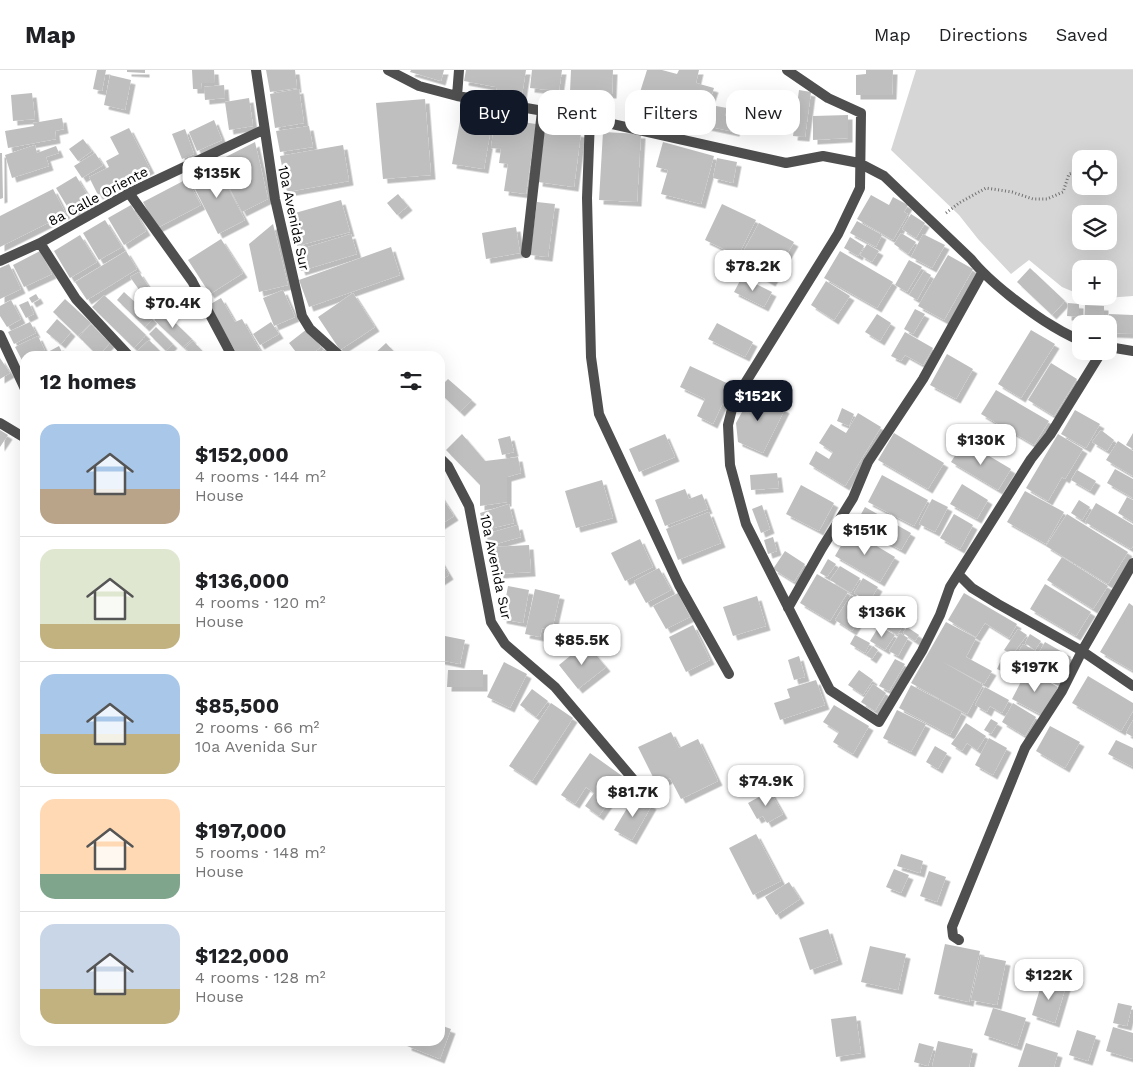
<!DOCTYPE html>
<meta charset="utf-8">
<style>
:root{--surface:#fff;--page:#f2f2f2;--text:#202124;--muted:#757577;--line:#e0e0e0;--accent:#111827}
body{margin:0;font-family:"Work Sans",sans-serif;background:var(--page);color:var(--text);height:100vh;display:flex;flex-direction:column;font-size:19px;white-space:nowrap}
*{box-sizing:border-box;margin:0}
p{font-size:16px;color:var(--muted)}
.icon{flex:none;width:28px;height:28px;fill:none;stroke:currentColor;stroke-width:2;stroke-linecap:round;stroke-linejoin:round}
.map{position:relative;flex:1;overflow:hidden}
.details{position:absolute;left:20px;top:281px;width:425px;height:695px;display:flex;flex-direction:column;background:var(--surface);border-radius:15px;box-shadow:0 5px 20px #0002}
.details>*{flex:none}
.hud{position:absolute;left:460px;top:20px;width:475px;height:45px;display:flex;gap:10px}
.controls{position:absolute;left:1072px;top:80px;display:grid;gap:10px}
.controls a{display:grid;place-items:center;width:45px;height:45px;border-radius:10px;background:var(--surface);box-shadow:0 5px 20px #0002;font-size:25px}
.price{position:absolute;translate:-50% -42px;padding:0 11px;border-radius:10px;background:#fff;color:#222;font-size:16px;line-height:32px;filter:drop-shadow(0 1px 2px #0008)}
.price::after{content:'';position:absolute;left:50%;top:30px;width:15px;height:11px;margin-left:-8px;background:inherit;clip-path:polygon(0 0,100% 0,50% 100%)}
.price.current{background:var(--accent);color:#fff}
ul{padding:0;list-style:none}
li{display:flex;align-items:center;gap:15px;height:125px;padding:0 20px}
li+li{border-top:1px solid var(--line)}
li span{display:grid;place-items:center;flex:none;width:140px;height:100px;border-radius:15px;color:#555}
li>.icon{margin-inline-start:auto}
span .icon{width:60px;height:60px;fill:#fffc;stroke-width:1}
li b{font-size:21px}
h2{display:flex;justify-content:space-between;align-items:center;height:60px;padding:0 20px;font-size:21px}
.chip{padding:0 18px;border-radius:15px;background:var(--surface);box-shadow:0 5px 20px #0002;font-size:18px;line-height:45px}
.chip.current{background:var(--accent);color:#fff}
header{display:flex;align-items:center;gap:30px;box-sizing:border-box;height:70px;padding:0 25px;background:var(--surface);border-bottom:1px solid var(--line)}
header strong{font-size:24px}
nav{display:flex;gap:28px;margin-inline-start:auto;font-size:18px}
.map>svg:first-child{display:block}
</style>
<header>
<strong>Map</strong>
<nav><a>Map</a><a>Directions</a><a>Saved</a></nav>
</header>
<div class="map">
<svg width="1133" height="997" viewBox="0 0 1133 997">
<defs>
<filter id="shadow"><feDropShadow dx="4.5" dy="4.5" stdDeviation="0" flood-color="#0004"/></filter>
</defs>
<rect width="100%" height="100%" fill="#fff"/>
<path fill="#d6d6d6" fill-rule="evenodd" d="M916 0H1133V226L1093 229 1086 226H1109V199H1081V225L1062 217 1029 190 1011 204 978 169 959 145 891 80ZM1081 89H1109V116H1081ZM1081 144H1109V171H1081Z"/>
<path fill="#bfbfbf" filter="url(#shadow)" d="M97 0H106L102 21 93 19Z
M127 0H145V3L127 2Z
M192 0H214L215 13H201L202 19H193Z
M266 0H295L297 18 270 22Z
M411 0H444L441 11 410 2Z
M466 0H526L522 25 497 21 496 17 464 11Z
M532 0H562L559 21 530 18Z
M571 0H613L612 24 570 22Z
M647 0H662L677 4 679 0H699L696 13 714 18 709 33 697 29 690 54 635 38Z
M866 0H893L892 25H856V5L866 4Z
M110 5 131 10 125 40 104 35Z
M224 15 225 28 205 30 204 17Z
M299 19 304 53 275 58 270 24Z
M799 20 811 22 805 67 793 66Z
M32 23 35 49 13 51 11 25Z
M768 23H781L782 33 768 34Z
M782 24H794V41H783Z
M249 28 253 56 229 60 225 32Z
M425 29 431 105 383 109 376 33Z
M705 34 727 38 725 46 738 48 735 62 701 55Z
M462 40 493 46 484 99 452 94Z
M848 45V68L813 70V46Z
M62 48 64 59 55 61 56 69 8 78 5 61 34 56 33 53Z
M495 48 536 54 526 124 504 121 508 94 499 93 501 79 491 78Z
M214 50 222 70 197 81 189 62Z
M309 56 313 77 280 82 276 61Z
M545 57 581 63 574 117 538 112Z
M129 58 150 99 98 125 89 107 109 97 106 91 119 84 110 67Z
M185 59 194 84 182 89 172 64Z
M603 62 641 64 637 132 599 130Z
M83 69 92 81 78 91 69 79Z
M255 72 268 129 242 142 216 92Z
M663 72 714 86 701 134 661 124 668 100 656 97Z
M35 75 37 83 56 76 59 83 46 87 49 96 12 108 5 85Z
M343 75 349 111 287 122 280 86Z
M0 83H2L3 128 0 129Z
M95 83 103 95 82 108 74 96Z
M717 88 737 92 733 113 713 108Z
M215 93 245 150 218 164 189 107Z
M76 106 93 134 73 146 56 118Z
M187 109 201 135 157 158 143 132Z
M53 119 66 144 0 177V146Z
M398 124 408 136 397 145 387 133Z
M871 125 889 135 893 127 908 135 904 142 908 144 893 170 857 149Z
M341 130 350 162 297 176 288 145Z
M537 132 555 134 548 187 530 185Z
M722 134 756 150 738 186 705 170Z
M131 135 146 161 124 175 108 148Z
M911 144 925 153 916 168 902 159Z
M105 150 122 177 99 190 83 163Z
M857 151 882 165 876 177 850 163Z
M759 153 794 172 771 212 737 193Z
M273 154 288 215 259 222 249 174Z
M516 157 520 183 486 189 482 163Z
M901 163 916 172 908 184 894 174Z
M351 164 357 184 301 201 295 181Z
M923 164 945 175 932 198 911 187Z
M80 165 97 192 70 208 54 181Z
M850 167 864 176 858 186 844 178Z
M221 169 243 203 210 224 188 190Z
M867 174 879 181 872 192 860 185Z
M391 177 400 205 309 237 299 210Z
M40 181 52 204 24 217 13 195Z
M126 181 137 199 87 230 75 212Z
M840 181 893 212 877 238 824 208Z
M948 185 973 199 944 250 918 236Z
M909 190 922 197 907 222 895 215Z
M9 194 21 219 0 229V198Z
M1030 198 1065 231 1052 245 1017 212Z
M924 201 931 205 917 230 909 225Z
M139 202 150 219 142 224 130 207Z
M742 207 772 222 764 237 734 222Z
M826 211 850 226 834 250 811 235Z
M283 220 295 247 274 256 263 228Z
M124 222 153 249 145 257 117 230Z
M353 223 375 257 340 280 318 247Z
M36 224 39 229 32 233 29 228Z
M104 225 146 265 134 278 92 237Z
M221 228 235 252 242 249 263 286H238L209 235Z
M65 229 91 253 78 266 53 242Z
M11 230 21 249 7 257 0 246V236Z
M28 231 34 244 26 248 19 235Z
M1068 233 1079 234V247L1067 246Z
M1085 235 1104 236V254H1084Z
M915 239 925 244 913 264 904 259Z
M163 241 192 269 183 277 154 250Z
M877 244 891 253 880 271 865 262Z
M1109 244 1133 245V264L1109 263Z
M57 249 71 262 61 274 46 262Z
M30 252 36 263 14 274 8 262Z
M271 252 279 264 260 275 253 264Z
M717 253 753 272 745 287 708 269Z
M91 254 110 273 98 286 79 267Z
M156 257 173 274 166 281 149 264Z
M307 259 321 277 309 286H299L289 273Z
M1031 260 1055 274 1021 328 998 314Z
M905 262 933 278 923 295 905 285 901 291 891 286Z
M38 266 46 283 59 276 64 286H25V296L15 277Z
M149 270 165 286H139L135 283Z
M193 271 207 286H193L185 278Z
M386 273 398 286H372Z
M327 278 333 286H315Z
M947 284 973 299 956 329 930 315Z
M0 288 10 303 0 309Z
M1051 293 1077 309 1054 346 1028 330Z
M690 296 731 315 713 354 697 346 705 329 680 317Z
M448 309 472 330 460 342 440 323V317Z
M996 320 1049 351 1034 375 981 344Z
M753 322 785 339 763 383 738 372 736 353Z
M842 338 854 344 849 356 837 351Z
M1075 340 1100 354 1086 378 1061 364Z
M858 343 881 357 845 416 809 394 816 381 829 389 833 382 819 373 831 354 846 363Z
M0 360 8 365 0 377Z
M1101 360 1114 370 1107 381 1092 372Z
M894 363 944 393 928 419 878 390Z
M1133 363V379L1126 375Z
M462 364 485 391 518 387 521 403 507 407V432L480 436V415L446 380Z
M665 364 675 387 639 402 629 379Z
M1058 364 1083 379 1065 409 1062 407 1048 431 1026 418Z
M510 366 514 382 502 385 498 369Z
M964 371 1011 399 998 420 951 392Z
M1118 371 1133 381V406L1106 390Z
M1115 399 1133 409V428L1107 413Z
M1077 400 1096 411 1090 421 1071 410Z
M777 403 779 418 751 420 750 405Z
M882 405 928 430 914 456 868 432Z
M602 410 613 448 576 458 565 421Z
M962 414 988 430 977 449 950 434Z
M801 415 834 433 819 461 786 444Z
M685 419 689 429 702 424 708 439 665 456 655 430Z
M1025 421 1064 442 1046 474 1007 452Z
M440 425 454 446 440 455Z
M1127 427 1133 430V452L1118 443Z
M932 429 948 437 935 462 919 454Z
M1079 430 1090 437 1082 450 1071 443Z
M1096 433 1133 455V476L1131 479 1085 452Z
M509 434 514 453 485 460 480 443Z
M762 435 770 459 761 463 752 439Z
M865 437 911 463 901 480 855 455Z
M709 442 721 473 678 490 666 459Z
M954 444 973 455 960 479 940 468Z
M1067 444 1128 482 1108 514 1046 476Z
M518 455 521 467 489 476 486 464Z
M850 460 895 487 880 512 835 486Z
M773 467 777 481 768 484 764 470Z
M640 469 653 497 625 511 611 483Z
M529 475 531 502 499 504 498 496H494L493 477Z
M785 481 805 494 794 512 773 499Z
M1062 487 1108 516 1093 539 1047 510Z
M828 489 836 494 827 507 820 503Z
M440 490 449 505 440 511Z
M840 496 860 508 851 523 830 510Z
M659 498 671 520 646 533 634 511Z
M817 504 848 522 830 551 800 533Z
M863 508 878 517 869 532 854 523Z
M1045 514 1091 542 1076 566 1030 539Z
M508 516 529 520 523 553 502 549Z
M535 519 560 525 552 560 542 558 540 567 525 564Z
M678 523 690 547 666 559 653 536Z
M964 523 1017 554 1009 568 985 553 976 567 948 550Z
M851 525 868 535 852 561 835 550Z
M757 526 766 556 733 566 723 537Z
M1129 533 1133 536V601L1100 582Z
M886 545 903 556 897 565 881 554Z
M946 552 976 568 966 587 992 601 984 614 941 591 983 615 967 644 911 613Z
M693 555 710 590 686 602 669 567Z
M879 556 895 565 885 580 870 571Z
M907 557 919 565 915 571 903 563Z
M1018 559 1027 565 1012 585 1004 580Z
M900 563 908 568 898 586 889 581Z
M1030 564 1041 571 1035 580 1025 573Z
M440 565 465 570 460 594 440 590Z
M855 565 870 573 865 583 850 574Z
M1045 572 1071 587 1056 613 1030 598Z
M586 573 606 597 578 619 559 595Z
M1023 574 1036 581 1031 589 1019 581Z
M873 576 878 580 872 589 866 585Z
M799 586 805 607 794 610 788 590Z
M1003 586 1027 597 1021 610 997 599Z
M895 589 905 594 889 621 879 616Z
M504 592 527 604 510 638 487 627Z
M448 600H483V617H447Z
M859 600 873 610 863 625 848 615Z
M1027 600 1058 617 1042 645 1012 629Z
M1088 606 1133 633V641L1121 661 1072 633Z
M816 610 825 635 780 650 774 633 790 628 787 619Z
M873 614 886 623 875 641 861 632Z
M911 615 962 642 950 665 899 638Z
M985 617 1009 630 1002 643 990 636 987 642 975 635Z
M532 619 548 631 536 647 520 635Z
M551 633 573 648 532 711 509 696Z
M1013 633 1036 647 1025 666 1002 652Z
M834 635 869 656 853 684 833 672 839 662 823 652Z
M897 640 926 654 911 682 883 668Z
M991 649 998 653 991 664 984 660Z
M1133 650V667L1126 663Z
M966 653 986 666 977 680 967 673 962 681 951 674Z
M1050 656 1080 672 1065 698 1036 681Z
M671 662 679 678 698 669 718 711 681 729 670 708 657 715 638 677Z
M989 668 1007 678 993 705 975 695Z
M1116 670 1133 678V697L1108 684Z
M935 676 947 683 938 699 926 692Z
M590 683 625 708 599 746 585 736 594 723 586 717 575 734 561 725Z
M770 721 783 744 767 753 763 746 757 749 748 733Z
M635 725 652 735 632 770 614 760Z
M756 764 781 811 753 825 729 778Z
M901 784 923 791 920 803 897 796Z
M894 799 909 805 901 823 886 817Z
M929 801 946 807 937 832 920 826Z
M789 812 800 829 776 845 765 827Z
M828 859 838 890 810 900 799 868Z
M945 874 980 881 969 932 934 924Z
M870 876 906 884 898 920 861 912Z
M981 886 1006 891 997 935 971 930Z
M1043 909 1066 916 1055 953 1032 945Z
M1118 933 1132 936 1127 956 1113 953Z
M993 938 1026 948 1017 976 984 965Z
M856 946 861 983 836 987 831 949Z
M440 955 451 959 440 989 407 976 408 971H440Z
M1113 957 1133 963V989L1106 981Z
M1077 960 1096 966 1088 991 1069 985Z
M938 971 973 979 969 997H932Z
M919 973 934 977 928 996 914 992Z
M1026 973 1058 983 1054 997H1018Z"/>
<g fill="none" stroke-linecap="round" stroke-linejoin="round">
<path stroke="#717171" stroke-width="3" stroke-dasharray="1 2.5" stroke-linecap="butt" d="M946 143 959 133 986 118 1012 122 1033 129H1047L1063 122 1069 104 1076 102"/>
<path stroke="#4f4f4f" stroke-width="10" d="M256 0 275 129 302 246 310 259 340 286
M388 0 419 16 457 26 590 49 786 93 823 86 859 93 884 106 971 189C982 203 995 214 1010 226 1033 244 1054 259 1081 271
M787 0 828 28 861 43 860 118 838 164 734 331 728 355 730 395 746 454 830 620 879 652 922 581 940 545 950 517 1031 389 1050 365 1102 281
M457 26 459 0
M590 49 587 128 591 287 599 344 679 515 729 604
M129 123 192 211 232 286
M40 173 76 229 129 286
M526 183 542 41
M0 191 40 173 129 123 263 60
M0 265 25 319
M1109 277 1133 281
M0 353 25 368
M440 388 448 396 469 436 491 552 505 574 555 617 638 715
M1133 493 1082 581 1133 616
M788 538 822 478 853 428 868 392 923 309 982 203
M959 870 953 866 952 857 1025 678 1062 621 1082 581 998 534 972 518 959 505"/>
</g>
<g text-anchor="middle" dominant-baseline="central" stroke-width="5" stroke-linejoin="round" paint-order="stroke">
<g font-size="14" fill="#000" stroke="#fff">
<text transform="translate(98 126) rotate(-28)">8a Calle Oriente</text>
<text transform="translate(294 148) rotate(78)">10a Avenida Sur</text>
<text transform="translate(496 497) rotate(78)">10a Avenida Sur</text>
</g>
</g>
</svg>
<div class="controls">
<a><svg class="icon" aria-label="locate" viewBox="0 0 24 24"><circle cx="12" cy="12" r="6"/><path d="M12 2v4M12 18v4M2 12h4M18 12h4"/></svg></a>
<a><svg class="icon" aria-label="layers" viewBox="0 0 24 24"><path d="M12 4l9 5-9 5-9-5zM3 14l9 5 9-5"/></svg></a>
<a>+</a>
<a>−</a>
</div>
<b class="price" style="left:217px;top:129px">$135K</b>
<b class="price" style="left:753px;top:222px">$78.2K</b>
<b class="price" style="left:173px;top:259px">$70.4K</b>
<b class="price current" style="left:758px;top:352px">$152K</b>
<b class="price" style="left:981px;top:396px">$130K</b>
<b class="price" style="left:865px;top:486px">$151K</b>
<b class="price" style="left:882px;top:568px">$136K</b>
<b class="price" style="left:582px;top:596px">$85.5K</b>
<b class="price" style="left:1035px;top:623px">$197K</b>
<b class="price" style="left:766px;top:737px">$74.9K</b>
<b class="price" style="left:633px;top:748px">$81.7K</b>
<b class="price" style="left:1049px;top:931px">$122K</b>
<div class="hud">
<a class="chip current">Buy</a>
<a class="chip">Rent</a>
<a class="chip">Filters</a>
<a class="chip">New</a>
</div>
<section class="details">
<h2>12 homes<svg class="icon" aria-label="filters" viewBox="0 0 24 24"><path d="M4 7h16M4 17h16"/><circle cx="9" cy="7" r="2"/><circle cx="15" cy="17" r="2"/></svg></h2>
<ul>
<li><span style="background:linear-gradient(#a9c7e8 65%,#b9a48a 0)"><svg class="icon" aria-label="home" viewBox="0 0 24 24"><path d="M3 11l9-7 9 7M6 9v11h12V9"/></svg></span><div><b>$152,000</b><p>4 rooms · 144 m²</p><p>House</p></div></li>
<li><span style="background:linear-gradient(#dfe7d0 75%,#c2b280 0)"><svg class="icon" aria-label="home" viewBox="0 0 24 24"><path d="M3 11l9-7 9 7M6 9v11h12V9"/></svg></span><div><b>$136,000</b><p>4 rooms · 120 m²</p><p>House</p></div></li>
<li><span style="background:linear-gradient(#a9c7e8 60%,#c2b280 0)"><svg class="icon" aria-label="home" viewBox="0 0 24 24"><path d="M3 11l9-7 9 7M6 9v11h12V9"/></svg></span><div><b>$85,500</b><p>2 rooms · 66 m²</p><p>10a Avenida Sur</p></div></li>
<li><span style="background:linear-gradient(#ffd9b3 75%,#7fa58c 0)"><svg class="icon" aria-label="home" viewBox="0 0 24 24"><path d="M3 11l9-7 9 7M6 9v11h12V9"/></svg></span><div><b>$197,000</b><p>5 rooms · 148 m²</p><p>House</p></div></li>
<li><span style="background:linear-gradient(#c9d6e8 65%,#c2b280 0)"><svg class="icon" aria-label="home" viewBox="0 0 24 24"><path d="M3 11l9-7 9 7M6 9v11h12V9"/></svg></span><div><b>$122,000</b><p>4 rooms · 128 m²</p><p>House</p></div></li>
</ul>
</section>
</div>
